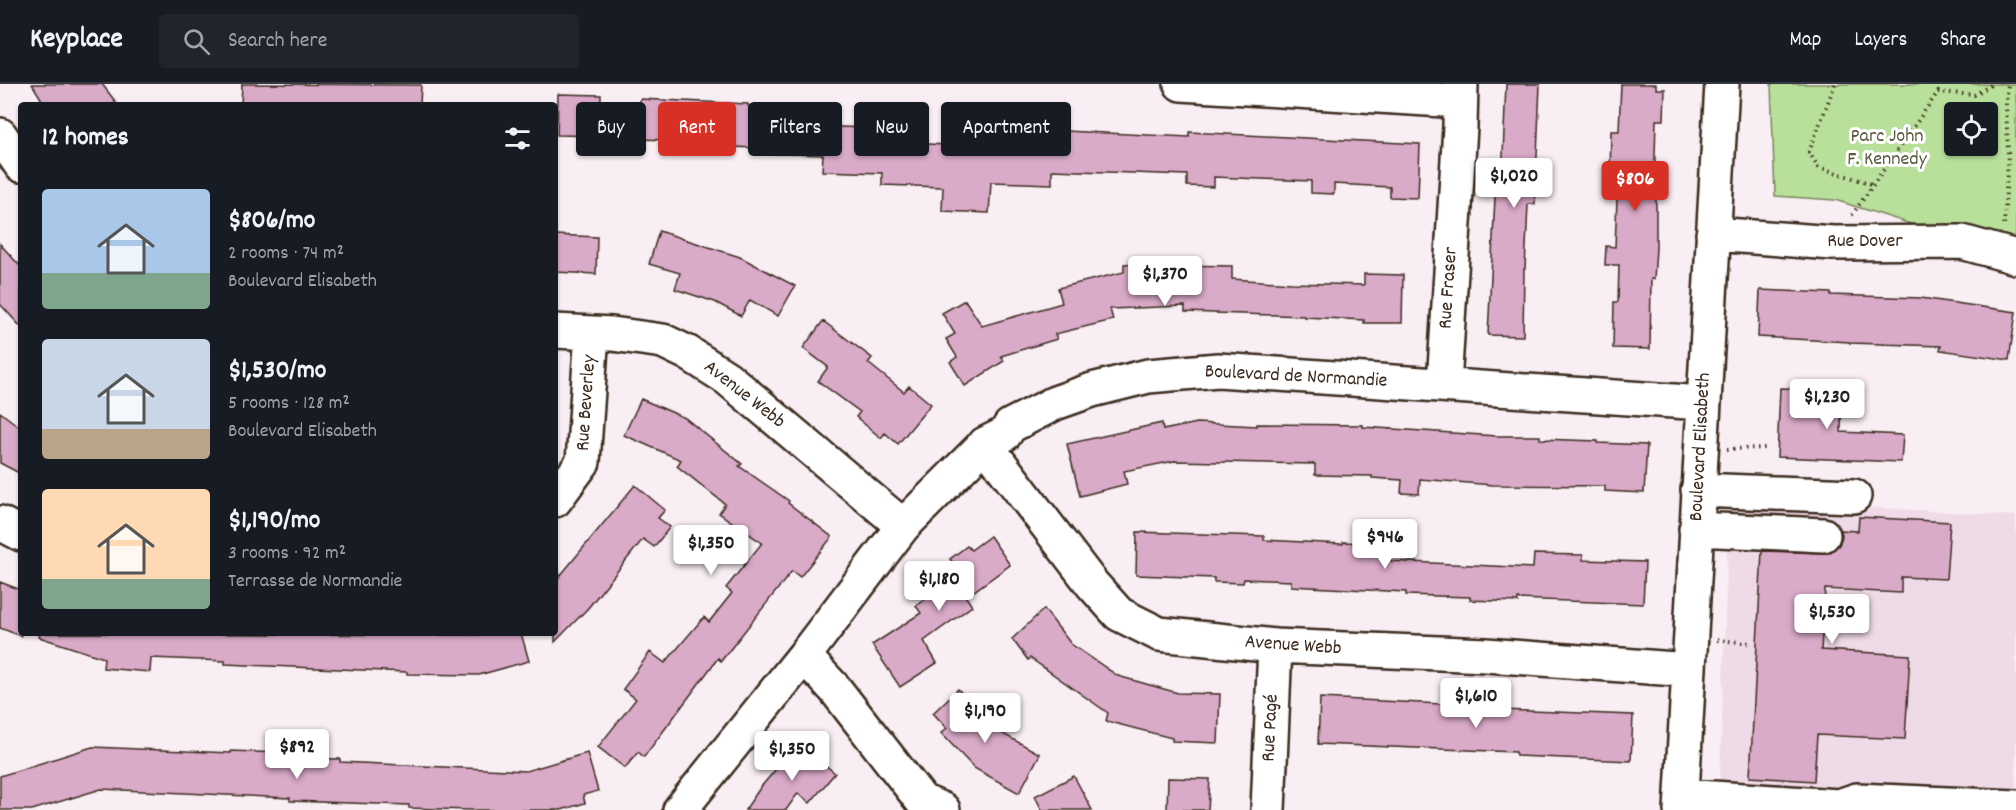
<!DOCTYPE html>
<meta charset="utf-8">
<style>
:root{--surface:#171b24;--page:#20242c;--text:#f1f3f6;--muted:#9ea1a6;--line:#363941;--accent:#d93025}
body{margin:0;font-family:Dekko,sans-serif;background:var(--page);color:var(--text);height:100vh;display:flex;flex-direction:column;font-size:22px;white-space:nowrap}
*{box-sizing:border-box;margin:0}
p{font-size:20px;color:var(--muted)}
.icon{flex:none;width:33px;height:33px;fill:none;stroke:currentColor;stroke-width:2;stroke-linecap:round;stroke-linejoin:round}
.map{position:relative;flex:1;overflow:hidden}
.panel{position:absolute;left:18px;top:18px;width:540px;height:534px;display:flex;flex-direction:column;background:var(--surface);border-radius:6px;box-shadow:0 2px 4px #0004}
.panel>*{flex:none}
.banner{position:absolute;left:576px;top:18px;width:570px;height:54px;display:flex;gap:12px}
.controls{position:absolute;left:1944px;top:18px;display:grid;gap:12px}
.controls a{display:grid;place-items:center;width:54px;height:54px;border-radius:6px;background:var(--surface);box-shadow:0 2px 4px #0004;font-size:30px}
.price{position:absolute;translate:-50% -51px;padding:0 14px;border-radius:6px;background:#fff;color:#222;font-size:20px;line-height:39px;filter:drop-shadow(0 2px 3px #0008)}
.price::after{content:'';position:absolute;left:50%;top:36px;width:18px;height:14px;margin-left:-9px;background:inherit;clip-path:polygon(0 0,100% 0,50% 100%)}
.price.selected{background:var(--accent);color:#fff}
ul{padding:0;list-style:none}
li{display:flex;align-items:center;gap:18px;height:150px;padding:0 24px}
li span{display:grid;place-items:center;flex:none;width:168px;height:120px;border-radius:6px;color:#555}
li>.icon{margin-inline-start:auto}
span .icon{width:72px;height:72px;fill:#fffc;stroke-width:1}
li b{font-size:26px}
h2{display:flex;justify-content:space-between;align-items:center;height:72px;padding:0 24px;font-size:26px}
.tag{padding:0 21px;border-radius:6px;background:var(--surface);box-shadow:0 2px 4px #0004;font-size:21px;line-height:54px}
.tag.selected{background:var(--accent);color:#fff}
header{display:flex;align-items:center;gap:36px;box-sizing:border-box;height:84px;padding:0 30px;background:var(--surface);border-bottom:2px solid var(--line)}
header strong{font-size:28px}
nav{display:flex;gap:33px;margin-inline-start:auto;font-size:21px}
.search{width:420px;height:54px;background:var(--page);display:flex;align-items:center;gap:15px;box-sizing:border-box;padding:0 21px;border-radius:6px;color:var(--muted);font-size:22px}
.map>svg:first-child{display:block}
</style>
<header>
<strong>Keyplace</strong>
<div class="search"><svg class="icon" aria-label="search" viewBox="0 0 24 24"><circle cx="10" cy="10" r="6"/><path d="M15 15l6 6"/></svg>Search here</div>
<nav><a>Map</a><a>Layers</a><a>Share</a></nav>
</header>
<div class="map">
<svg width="2016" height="726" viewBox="0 0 2016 726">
<rect width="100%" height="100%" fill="#f8eef4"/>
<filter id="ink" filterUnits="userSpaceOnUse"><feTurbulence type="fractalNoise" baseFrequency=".0167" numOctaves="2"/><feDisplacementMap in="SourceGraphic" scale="12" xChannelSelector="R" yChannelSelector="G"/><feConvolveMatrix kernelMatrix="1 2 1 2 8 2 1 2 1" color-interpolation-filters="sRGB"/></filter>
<g filter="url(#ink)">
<path fill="#efdae7" d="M1729 415 2016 432V726H1719Z"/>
<path fill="#b9e09b" stroke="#7a855c" stroke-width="1.5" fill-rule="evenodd" d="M1771 0H2016V173L1835 116 1775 112ZM1954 28H1988V62H1954Z"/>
<path fill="#daaac9" stroke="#3b2a1e" stroke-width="1.5" d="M32 0H102L118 21H45Z
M242 0 421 1 420 21H241Z
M1506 0H1540L1535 120H1528L1525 185H1524L1523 252 1488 251 1496 94H1502Z
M1621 0H1656V5H1665L1664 36H1656L1654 107 1656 108V164L1654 195H1651L1650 265 1613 264 1614 218H1618L1619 181H1605L1606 162 1615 163 1618 92H1610L1611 47H1619Z
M558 10 601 11 600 52 557 51Z
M640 15 748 20V22L810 24 809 42 870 44 869 57 1006 64V54L1065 55V47L1189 53V48L1420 60 1418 114 1390 113V103L1334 100V110L1311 109V97L1214 93V103L1187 102V91L1052 86V100L991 98 989 129 942 127 943 103 882 101V89L822 87 823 71 758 69V64L700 62V57L639 55Z
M659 147 740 173 795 202 778 232 750 216 741 232 715 218 675 205 680 189 649 180Z
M555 151 597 153 596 190 555 188Z
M0 160 21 183V243L0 220Z
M1172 178V181L1232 182V195L1292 199 1364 201V190L1403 191 1402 239H1364V236L1304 233V232L1185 228V222L1110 225 1113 236 1055 250 1057 255 1001 272 1004 277 965 302 950 278 957 273 946 255 955 250 942 229 965 216 982 242 1062 219 1058 204 1124 188V180Z
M1760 206 1831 209V211L1921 214 2016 228 2009 276 1940 266 1941 262 1850 259V258L1758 253Z
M823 237 872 274 868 279 904 308 909 302 931 320 898 360 885 349 881 354 856 333 860 328 818 297 828 283 803 264Z
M1780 304 1842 306 1841 348 1903 351 1901 378 1777 373Z
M641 315 685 334 742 380 739 382 789 417 788 419 832 453 800 493 792 487 721 577 718 574 644 673 638 668 625 684 598 663 636 615 623 605 650 568 665 579 704 533 709 538 732 509 726 504 762 459 719 429 725 420 677 382 681 376 624 351Z
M0 328 21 344V390L0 379Z
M1162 339 1163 346 1197 339 1257 342V340L1363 341V343L1497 352H1540V355L1598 357V359L1647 361 1644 409 1605 407V402L1493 401 1420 395 1419 410 1401 409 1402 396 1372 394V392L1315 391V380L1174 377 1124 387 1127 400 1080 412 1067 360Z
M635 401 665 426 658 434 670 443 654 463 643 455 588 524 555 558V498Z
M1859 433 1950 438 1946 495 1901 493V509L1825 505 1821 566 1910 571 1905 655 1817 651 1814 697 1750 693 1762 467 1829 469 1839 461 1842 452 1841 446 1858 447Z
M1137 448 1264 452V456L1343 460V458L1392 460 1391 477 1533 484 1534 470 1583 471V476L1645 478 1643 520 1518 515V518L1470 516V513L1406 511V508L1291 502V497L1244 495 1243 499 1214 498V494L1136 491Z
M990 452 1010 481 966 513 972 522 924 557 937 579 900 603 872 561 921 529 916 522 960 489 950 475 967 462 971 466Z
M0 498 21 506V552L0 544Z
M1044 525 1071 560 1118 592 1178 609 1220 610 1218 659 1172 657V654L1106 637 1108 629 1030 574 1028 576 1012 555Z
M40 549 476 551 521 549 529 577 479 591 407 590V588L225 580V577L151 574 150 588 103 584 104 574 39 553Z
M958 605 994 645 1040 670 1019 709 974 684 941 649 947 644 933 629Z
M1320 614 1502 623V626L1633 631 1631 677 1516 672V668L1318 660Z
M798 659 835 689 810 719 798 709 786 726H745L760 704Z
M92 663 231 669V667L280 669V674L340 675V678L526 687 587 669 598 707 583 711 585 719 561 726H470L409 724V721L290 717V714L101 705 32 726H0V692Z
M1074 692 1092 726H1042L1035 712Z
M1168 694 1210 695 1208 726H1167Z"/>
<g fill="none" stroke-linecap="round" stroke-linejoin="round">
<g stroke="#3b2a1e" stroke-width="38">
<path id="minor" d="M1181 0 1460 17
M0 51 21 81
M1713 150 1833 159 1962 158 2016 173
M555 247 612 250 663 257 688 269 727 294 903 442
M1444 301 1460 43 1461 0
M985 360 1092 500 1119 530 1159 550 1275 562 1486 571 1689 586
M1698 406 1854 412
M555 416 583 378 592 249
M0 439 21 450
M1696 445 1823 451
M804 572 835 605 922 717 943 726
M1682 712 1839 722 1857 716 2016 723
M680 726 804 572 903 442 985 360 1005 350 1010 342 1055 319 1092 306 1148 292 1218 286 1703 319
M1268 726 1275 562
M1681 726 1722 0"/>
</g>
<path stroke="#3b2a1e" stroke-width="4" stroke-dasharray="1.5 4.5" stroke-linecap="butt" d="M1835 0 1809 68 1818 83 1872 100
M1852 131 1938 8 1974 11 1993 0
M2004 141 2008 70 2006 20 2008 0
M1727 365 1765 364
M1717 556 1750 559"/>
<use href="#minor" stroke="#fff" stroke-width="33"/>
</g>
</g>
<g text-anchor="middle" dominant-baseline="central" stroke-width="6" stroke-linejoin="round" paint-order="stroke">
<g font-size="20" fill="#5a583d" stroke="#fff">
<text x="1887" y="53">Parc John<tspan x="1887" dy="23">F. Kennedy</tspan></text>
</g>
<g font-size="20" fill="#3b2a1e" stroke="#fff">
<text x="1865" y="158">Rue Dover</text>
<text transform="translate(1449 204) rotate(-86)">Rue Fraser</text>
<text transform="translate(1296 293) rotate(3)">Boulevard de Normandie</text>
<text transform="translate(744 311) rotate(38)">Avenue Webb</text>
<text transform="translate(587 319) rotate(-86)">Rue Beverley</text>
<text transform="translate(1701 363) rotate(-87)">Boulevard Elisabeth</text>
<text transform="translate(1293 562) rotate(4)">Avenue Webb</text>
<text transform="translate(1271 644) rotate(-87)">Rue Pagé</text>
</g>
</g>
</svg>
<div class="controls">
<a><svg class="icon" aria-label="locate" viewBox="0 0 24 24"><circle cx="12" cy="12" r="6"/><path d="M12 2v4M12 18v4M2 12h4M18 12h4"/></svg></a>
</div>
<b class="price" style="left:1514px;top:125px">$1,020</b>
<b class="price selected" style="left:1635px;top:128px">$806</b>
<b class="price" style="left:1165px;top:223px">$1,370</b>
<b class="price" style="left:1827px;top:346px">$1,230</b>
<b class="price" style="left:1385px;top:486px">$946</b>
<b class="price" style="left:711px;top:492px">$1,350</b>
<b class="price" style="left:939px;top:528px">$1,180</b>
<b class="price" style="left:1832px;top:561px">$1,530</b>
<b class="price" style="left:1476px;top:645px">$1,610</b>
<b class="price" style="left:985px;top:660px">$1,190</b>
<b class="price" style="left:297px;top:696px">$892</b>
<b class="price" style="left:792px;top:698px">$1,350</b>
<div class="banner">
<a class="tag">Buy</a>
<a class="tag selected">Rent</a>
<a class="tag">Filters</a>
<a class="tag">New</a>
<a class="tag">Apartment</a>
</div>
<section class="panel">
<h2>12 homes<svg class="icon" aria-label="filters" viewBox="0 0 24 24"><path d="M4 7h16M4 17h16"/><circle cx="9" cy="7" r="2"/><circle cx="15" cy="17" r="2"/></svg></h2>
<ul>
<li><span style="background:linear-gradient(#a9c7e8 70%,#7fa58c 0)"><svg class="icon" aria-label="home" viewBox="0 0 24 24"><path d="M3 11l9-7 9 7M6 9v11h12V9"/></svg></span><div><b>$806/mo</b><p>2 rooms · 74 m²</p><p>Boulevard Elisabeth</p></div></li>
<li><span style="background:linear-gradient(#c9d6e8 75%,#b9a48a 0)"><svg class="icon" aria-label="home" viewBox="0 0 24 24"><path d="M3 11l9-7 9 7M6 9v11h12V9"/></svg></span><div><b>$1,530/mo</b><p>5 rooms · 128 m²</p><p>Boulevard Elisabeth</p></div></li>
<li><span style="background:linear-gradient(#ffd9b3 75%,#7fa58c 0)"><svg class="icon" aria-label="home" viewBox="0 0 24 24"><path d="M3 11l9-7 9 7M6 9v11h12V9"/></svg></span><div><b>$1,190/mo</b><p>3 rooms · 92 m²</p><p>Terrasse de Normandie</p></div></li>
</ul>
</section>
</div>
